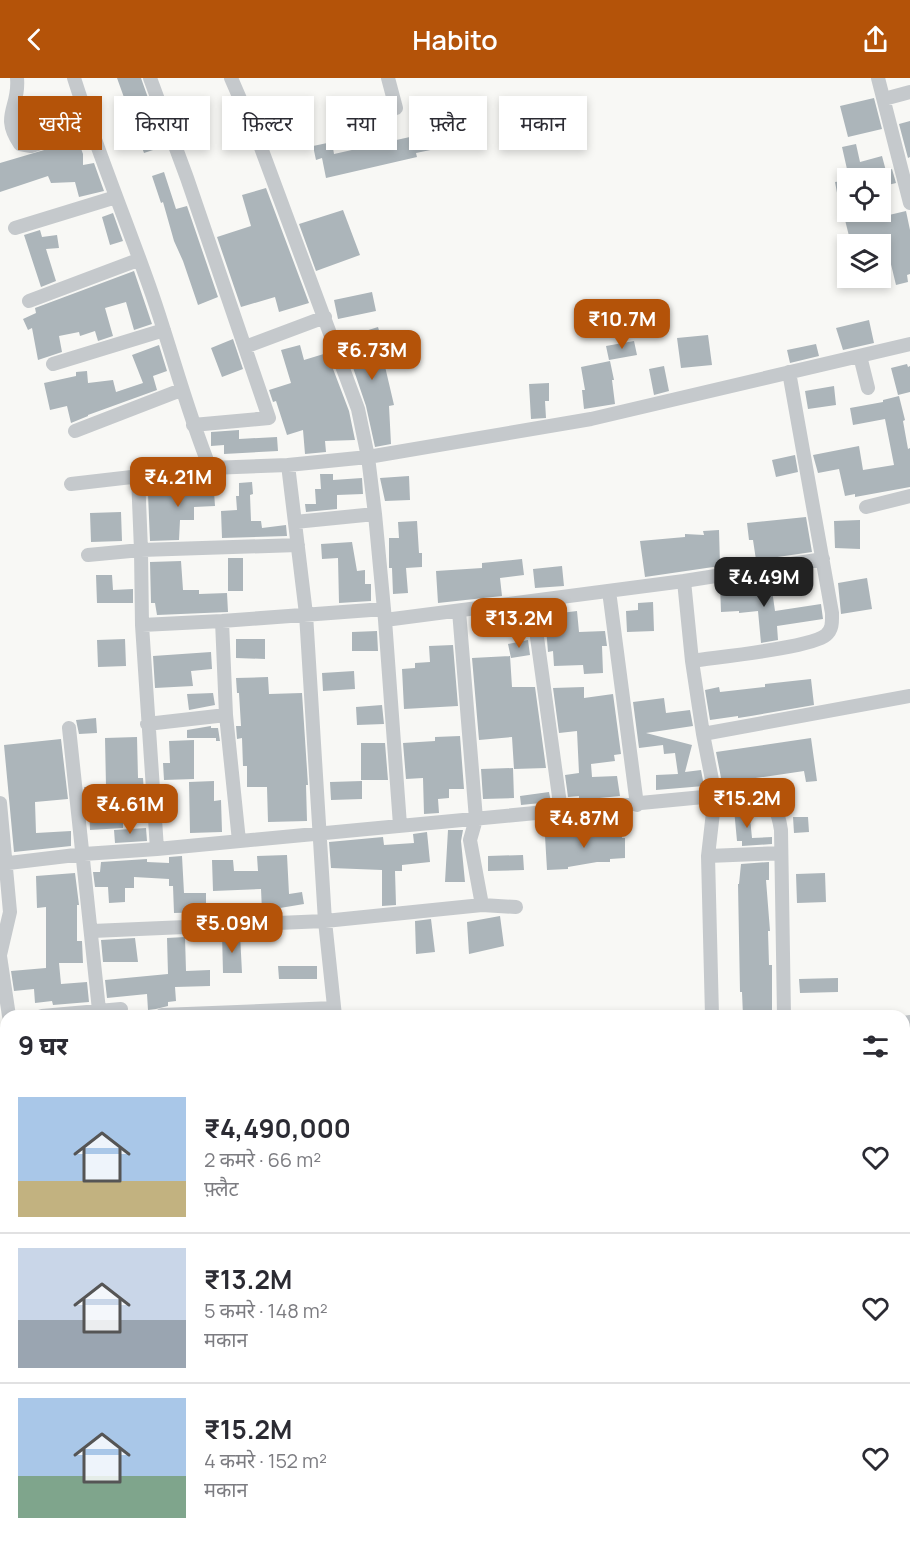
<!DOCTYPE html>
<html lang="hi">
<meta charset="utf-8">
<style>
:root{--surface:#fff;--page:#f2f2f3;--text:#2b2b33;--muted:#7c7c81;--line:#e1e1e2;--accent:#b45309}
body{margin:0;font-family:Manrope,"Noto Sans Devanagari",sans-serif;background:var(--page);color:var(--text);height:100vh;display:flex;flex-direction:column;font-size:22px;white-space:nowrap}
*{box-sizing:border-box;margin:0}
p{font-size:20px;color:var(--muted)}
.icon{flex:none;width:33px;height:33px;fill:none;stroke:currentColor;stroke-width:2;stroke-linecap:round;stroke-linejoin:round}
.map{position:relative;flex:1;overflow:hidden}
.side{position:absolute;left:0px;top:932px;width:910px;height:536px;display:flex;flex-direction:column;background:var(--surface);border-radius:18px 18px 0 0;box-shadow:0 3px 9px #0003}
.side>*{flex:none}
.top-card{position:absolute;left:18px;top:18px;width:600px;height:54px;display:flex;gap:12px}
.fabs{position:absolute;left:837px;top:90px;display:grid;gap:12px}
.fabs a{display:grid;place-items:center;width:54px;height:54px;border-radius:0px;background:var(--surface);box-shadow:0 3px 9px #0003;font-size:30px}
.price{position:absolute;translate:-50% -51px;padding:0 14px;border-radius:12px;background:var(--accent);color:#fff;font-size:20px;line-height:39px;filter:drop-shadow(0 2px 3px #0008)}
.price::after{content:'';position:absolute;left:50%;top:36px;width:18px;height:14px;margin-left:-9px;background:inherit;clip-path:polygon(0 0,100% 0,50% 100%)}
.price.current{background:#222;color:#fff}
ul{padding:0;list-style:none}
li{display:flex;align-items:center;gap:18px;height:150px;padding:0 18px}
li+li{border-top:2px solid var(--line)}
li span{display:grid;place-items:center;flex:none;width:168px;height:120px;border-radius:0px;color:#555}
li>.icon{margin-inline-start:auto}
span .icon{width:72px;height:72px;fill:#fffc;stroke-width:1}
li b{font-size:26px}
h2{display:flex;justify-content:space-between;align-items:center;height:72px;padding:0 18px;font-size:26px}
.pill{padding:0 21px;border-radius:0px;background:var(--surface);box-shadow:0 3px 9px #0003;font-size:21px;line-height:54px}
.pill.current{background:var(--accent);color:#fff}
header{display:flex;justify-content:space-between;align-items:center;height:78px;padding:0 18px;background:var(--accent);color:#fff;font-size:27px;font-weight:600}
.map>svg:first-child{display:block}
</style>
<header><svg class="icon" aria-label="back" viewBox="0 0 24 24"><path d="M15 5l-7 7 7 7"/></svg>Habito<svg class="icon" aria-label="share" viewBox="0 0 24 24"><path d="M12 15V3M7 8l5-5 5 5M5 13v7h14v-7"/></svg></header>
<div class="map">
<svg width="910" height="1466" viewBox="0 0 910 1466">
<rect width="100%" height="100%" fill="#f8f8f5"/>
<path fill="#acb5ba" d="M117 0H141L165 68 144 75Z
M874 20 882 51 848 59 840 28Z
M910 43V79L908 80 899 46Z
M441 52 445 69 416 75 417 79 326 100 322 80 316 82 313 68 332 64 334 76Z
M78 62 83 76V87L94 85 104 113 79 119 75 104 51 105 48 98 0 114V85Z
M856 66 860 84 882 78 886 93 892 91 896 105 880 109V100H849L842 69Z
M164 94 176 131 187 128 218 219 198 227 183 183 174 163 163 124 161 125 152 98Z
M848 102V134H888L889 137 906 133 910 152V196L907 197 908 204 896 207 887 170 880 172V166H851L845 142H842L835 104Z
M266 110 309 225 279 234 275 219 241 229 217 159 251 148 242 117Z
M343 132 360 177 316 193 299 146Z
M113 135 123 163 110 167 102 139Z
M40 152 42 159 57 157 59 170 46 171 56 203 41 209 24 157Z
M134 193 152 246 134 252 126 224 105 230 113 258 98 263 95 253 80 258 79 254 59 258 62 274 38 282 32 250 28 252 23 241 36 235 35 230Z
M372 214 376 233 338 241 334 222Z
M869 242 874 265 843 272 836 250Z
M378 249 383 266 380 267 394 327 389 328 391 366 375 369 366 328 343 260Z
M708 257 712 287 681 290 677 260Z
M233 261 243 291 222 299 211 270Z
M634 263 637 277 609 282 606 268Z
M816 266 819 278 790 285 787 272Z
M159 267 167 293 153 298 157 312 88 337V338L71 345 67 328 50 332 44 305 76 298V294L87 293 88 305 113 302 116 314 143 305 132 277Z
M300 267 304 282 327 275 349 333 355 362 325 363 326 374 305 376 303 352 287 357 276 323 273 324 269 312 291 305 281 272Z
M610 283 614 302H612L615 326 584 331 582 312H585L581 289Z
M907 286 908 289 910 288V314L898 317 891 290Z
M664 288 669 313 654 317 649 291Z
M549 305V323H545L546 340 531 341 529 306Z
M834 308 836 327 808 331 805 313Z
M899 318 905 342 903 343 908 371 910 370V409L855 419V416L845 418 839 391 818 395 813 377 859 368 863 392 894 387 885 341 853 347 850 330 883 324V322Z
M239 352V361L277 359 278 373 224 376V367L211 368V354Z
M795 377 798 394 776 399 772 382Z
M320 396H333V402L362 400 363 416 337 417V431L306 434 305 426H316L315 411H321Z
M409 398 410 422 385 423 380 400Z
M213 399 215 428 194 429V442H180L179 462 150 463 148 416 188 414V402Z
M252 404 253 416 250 417 251 443H261L262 450 286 447 287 458 222 460 221 433 237 432 236 418H239V405Z
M121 434 122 463 91 464 90 435Z
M806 439 812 474 756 482 753 462H749L747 445Z
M860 442V471L835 470 834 443Z
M417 443 419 475H422V489L406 490 408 515 393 516 392 490H389V460H399L398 444Z
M719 452 720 488 645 499 640 463 685 459V456L704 457 703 453Z
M352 464 357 493 365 492V506H371V523L339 525 338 480 322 481 321 466Z
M228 480H243V513H228Z
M522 481 524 497 500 500 502 518 438 525 436 493 482 490V485Z
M181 483 183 512H199V516L227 515 228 534 157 537 155 525H151L150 484Z
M562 488 564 508 535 510 533 491Z
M96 497H112L113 512 133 511V525H97Z
M867 500 872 531 841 536 838 505Z
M753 501 754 513 772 512 775 533 821 526 823 541 777 548 778 562 761 565 758 533 739 535V533L721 534 720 506Z
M653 524 654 553 627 554 626 533 638 532V525Z
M577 533 579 554 605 553 607 568H602L603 595 584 596 583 587 554 588 553 573 548 574 545 537Z
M377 553 378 573H352V554Z
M125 561 126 588 98 589 97 562Z
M236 561H265V581L236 580Z
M528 562 530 577 511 580 508 566Z
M453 567 458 628 404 631 402 591 415 590V585L430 584 429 568Z
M211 574 212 591 191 593 193 608 155 610 153 578Z
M510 578 512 609H535L546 690 514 691 512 659 479 662 472 580Z
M354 593 355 611 323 613 322 595Z
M268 599 269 616 302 615 308 707H306L307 743 268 744 267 709H247V688H243L242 660 237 661 236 648H241L239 615H237L236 600Z
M811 601 814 627 751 638 738 640V638L710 642 705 612 719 609 720 614 765 609V606Z
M584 609V620L613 616 621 676 614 677 615 683 591 686 592 699 617 698 620 718 579 722V718L568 719 565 697 579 695 577 653 559 655 553 610Z
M213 615 215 627 189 632 187 616Z
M664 620 666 635 690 632 693 648 646 655 692 667 685 694 701 692 704 708 656 712V697L678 696 675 675 664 676 663 667 639 670 633 624Z
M382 627 384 646 357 647 356 629Z
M96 640 97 655 79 656 76 642Z
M211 648V650H218L220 663H216V660H187V652Z
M460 658 464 711H449V720L438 721 439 735 424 736 423 700 406 701 403 665 435 663V659Z
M137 659 138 700H143L145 729 123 732V750L90 752 89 725H86L84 709 106 708 105 660Z
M811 660 817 703 806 704 804 693 722 705 716 674Z
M61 661 68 721 35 724 36 755 71 753V768L14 774 4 667Z
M194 662V701L164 702 163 685H170L169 663Z
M361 665H385L388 702H361Z
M513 690 514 720 483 721 481 691Z
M214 703V723L221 722 222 754 190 755 189 704Z
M362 703V721L331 722 330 704Z
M549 714 551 724 521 727 520 718Z
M749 730 752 760 772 759V766L742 768V763H737L734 731Z
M793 739H808L809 754 794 755Z
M146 750 147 763 115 765 114 752Z
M621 750 622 760H625V780L610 781V784H597L568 789V791L547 792 545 758 576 756V755L593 753 594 755Z
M448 752H463L461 763 465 804H445Z
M427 754 430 784 402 787V793H395L396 827 382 828V792L331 790 329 764 383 759 384 767 414 765 413 756Z
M287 777 289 816 302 814 304 826 262 833 261 811 213 813 212 782H233L234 793H258L257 778Z
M523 777 524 792 488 793V778Z
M182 778 184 815H206V834L174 835 173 808H169V801L134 799V810H125V824L109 825 108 809H95L93 794H100L101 784 147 781V784L169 785V779Z
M769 784V802H766L770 853H768L769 887H772V938H743L742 914H740L738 806H739L741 786Z
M75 795 79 827H77V863H82L83 885H59L61 906 87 904 89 924 53 927 52 923 35 925 34 911 14 913 11 893 46 890V829L37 830 36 798Z
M825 795 826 824 797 825 796 796Z
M500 838 504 868 469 876 467 844Z
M431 841 435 874 416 876 415 843Z
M222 856H240L242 895H223Z
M185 859 186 893 210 892V908L175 909 176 923 168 924V928L156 931 148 932 147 916 107 920 105 902 168 896 167 860Z
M135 860 138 884H103L101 862Z
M278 888H317V901H279Z
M838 900V914L800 915 799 901Z"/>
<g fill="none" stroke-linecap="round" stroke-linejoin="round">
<path stroke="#c5c9cc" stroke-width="14" d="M17 0C20 30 0 37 20 66L31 68 90 49
M74 0C97 73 127 144 152 216 172 274 187 333 210 390L288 387 368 379 591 341 910 266
M150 0 187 100 269 340 193 347
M231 0 260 67 358 331 368 379 375 436 385 542 684 503 692 583 703 656 715 717 708 778 712 938
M388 0 396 30
M878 0 910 125
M884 21 910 14
M15 150 116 119
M29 223 138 182
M245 269 325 239
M860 278 868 310
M53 286 164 252
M75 353 181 312
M288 387 306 536 325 843 335 938
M138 398 141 472 142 547 157 771 756 714C774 722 778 733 781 752L784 938
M71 406 210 390
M866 429 910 418
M295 444 375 436
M88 477 141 472 298 467
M684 503 823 481
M609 513 637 727
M532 523 561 733
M459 533 476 741 470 762 482 827
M385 542 400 747
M222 543 226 637 239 763
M142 547 222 543 384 531
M692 583C717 579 811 570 826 557 833 551 832 543 832 535L789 294
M147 646 226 637
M69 650 99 932
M703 656 910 618
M0 725 10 834 0 877
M708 778 781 775
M0 786 84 776 157 771
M92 853 325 843 482 827 516 829
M0 878 9 938
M162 937 334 930
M42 938 121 931
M904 945 910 944
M0 1006H6
M904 1037 910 1036
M904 1117 910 1110
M904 1283 910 1284
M0 1297 6 1298
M0 1432 6 1433
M282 1461V1466
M336 1461 337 1466
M413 1461V1466
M457 1461 458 1466
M579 1461V1466
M69 1466V1461"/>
</g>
</svg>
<div class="fabs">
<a><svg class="icon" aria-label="locate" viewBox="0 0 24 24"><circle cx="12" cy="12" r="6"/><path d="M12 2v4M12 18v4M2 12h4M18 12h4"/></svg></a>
<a><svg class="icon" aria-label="layers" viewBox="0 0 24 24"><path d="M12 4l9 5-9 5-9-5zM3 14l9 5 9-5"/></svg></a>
</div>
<b class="price" style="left:622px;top:272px">₹10.7M</b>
<b class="price" style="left:372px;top:303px">₹6.73M</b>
<b class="price" style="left:178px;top:430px">₹4.21M</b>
<b class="price current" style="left:764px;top:530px">₹4.49M</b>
<b class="price" style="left:519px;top:571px">₹13.2M</b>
<b class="price" style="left:747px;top:751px">₹15.2M</b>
<b class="price" style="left:130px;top:757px">₹4.61M</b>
<b class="price" style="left:584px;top:771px">₹4.87M</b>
<b class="price" style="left:232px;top:876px">₹5.09M</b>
<div class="top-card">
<a class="pill current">खरीदें</a>
<a class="pill">किराया</a>
<a class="pill">फ़िल्टर</a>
<a class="pill">नया</a>
<a class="pill">फ़्लैट</a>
<a class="pill">मकान</a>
</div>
<section class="side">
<h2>9 घर<svg class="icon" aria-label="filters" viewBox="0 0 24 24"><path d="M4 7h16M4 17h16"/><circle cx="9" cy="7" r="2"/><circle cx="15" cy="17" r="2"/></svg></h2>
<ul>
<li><span style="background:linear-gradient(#a9c7e8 70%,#c2b280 0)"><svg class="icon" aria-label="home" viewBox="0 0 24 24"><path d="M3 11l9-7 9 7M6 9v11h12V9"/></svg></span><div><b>₹4,490,000</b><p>2 कमरे · 66 m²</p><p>फ़्लैट</p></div><svg class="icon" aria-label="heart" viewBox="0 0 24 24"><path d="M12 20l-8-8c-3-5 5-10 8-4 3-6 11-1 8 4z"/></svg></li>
<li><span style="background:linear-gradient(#c9d6e8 60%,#9aa5b1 0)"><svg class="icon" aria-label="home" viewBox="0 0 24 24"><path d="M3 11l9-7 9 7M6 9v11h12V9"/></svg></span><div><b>₹13.2M</b><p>5 कमरे · 148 m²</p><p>मकान</p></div><svg class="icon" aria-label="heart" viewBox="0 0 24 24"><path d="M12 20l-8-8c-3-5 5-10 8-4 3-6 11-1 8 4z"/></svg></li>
<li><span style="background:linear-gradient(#a9c7e8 65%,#7fa58c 0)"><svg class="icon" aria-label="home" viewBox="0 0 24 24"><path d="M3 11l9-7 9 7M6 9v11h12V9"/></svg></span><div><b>₹15.2M</b><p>4 कमरे · 152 m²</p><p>मकान</p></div><svg class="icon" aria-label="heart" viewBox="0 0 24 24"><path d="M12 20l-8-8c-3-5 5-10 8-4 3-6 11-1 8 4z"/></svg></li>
</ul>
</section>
</div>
